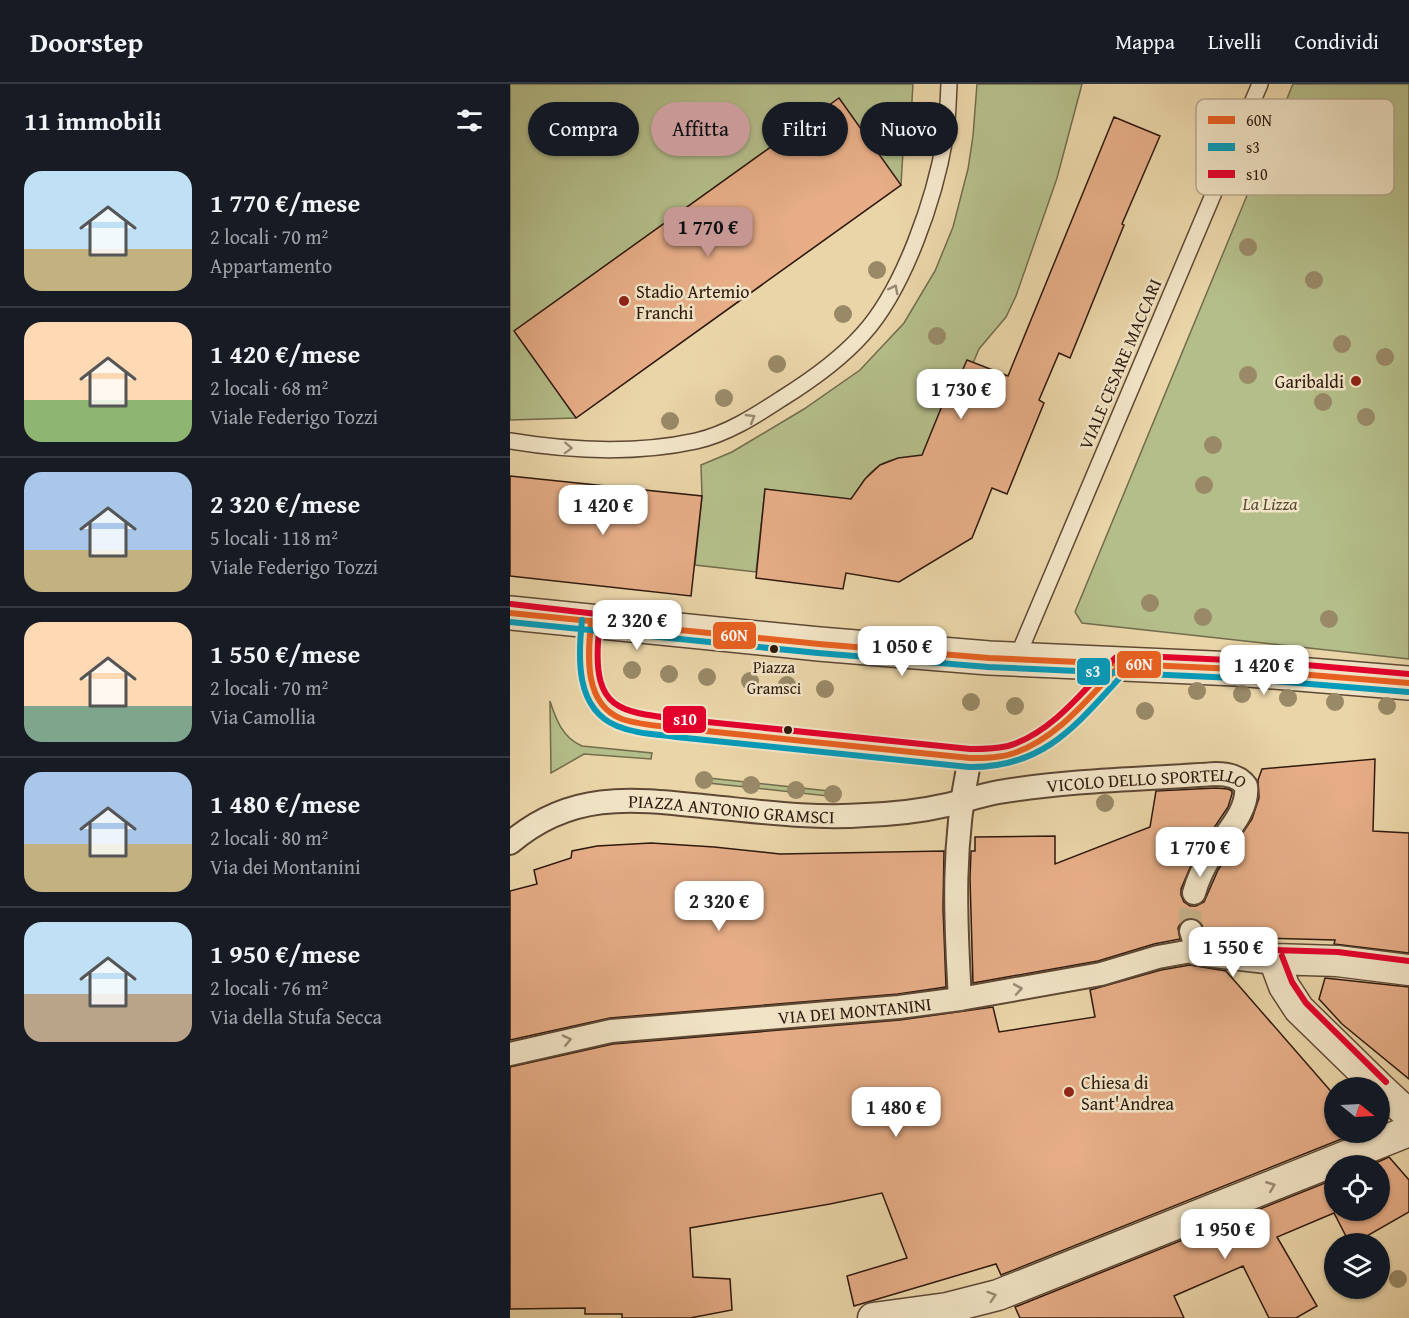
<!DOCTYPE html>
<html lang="it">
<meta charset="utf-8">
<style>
:root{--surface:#171b24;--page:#20242c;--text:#f1f3f6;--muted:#9ea1a6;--line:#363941;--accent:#c59692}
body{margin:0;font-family:"Gentium Book Plus",serif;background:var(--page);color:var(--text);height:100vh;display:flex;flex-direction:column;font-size:22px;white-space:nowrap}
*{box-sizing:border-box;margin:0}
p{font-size:20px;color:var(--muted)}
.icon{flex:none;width:33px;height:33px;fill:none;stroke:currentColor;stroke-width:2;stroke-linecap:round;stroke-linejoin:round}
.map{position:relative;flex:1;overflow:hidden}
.details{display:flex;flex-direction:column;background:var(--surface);width:510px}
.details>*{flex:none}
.top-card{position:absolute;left:18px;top:18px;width:570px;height:54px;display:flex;gap:12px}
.needle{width:39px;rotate:108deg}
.tools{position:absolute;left:814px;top:993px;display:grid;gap:12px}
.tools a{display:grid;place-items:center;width:66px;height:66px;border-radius:50%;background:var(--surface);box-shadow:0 2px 4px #0004;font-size:30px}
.price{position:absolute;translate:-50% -51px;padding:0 14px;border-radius:12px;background:#fff;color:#222;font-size:20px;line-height:39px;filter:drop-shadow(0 2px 3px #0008)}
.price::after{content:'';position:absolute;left:50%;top:36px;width:18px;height:14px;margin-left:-9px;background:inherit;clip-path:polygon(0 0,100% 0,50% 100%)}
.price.active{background:var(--accent);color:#111}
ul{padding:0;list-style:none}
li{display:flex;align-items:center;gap:18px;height:150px;padding:0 24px}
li+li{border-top:2px solid var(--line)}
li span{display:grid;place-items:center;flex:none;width:168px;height:120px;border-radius:18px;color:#555}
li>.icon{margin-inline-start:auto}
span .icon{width:72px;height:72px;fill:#fffc;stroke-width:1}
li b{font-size:26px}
h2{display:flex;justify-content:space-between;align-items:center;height:72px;padding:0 24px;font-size:26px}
.chip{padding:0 21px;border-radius:27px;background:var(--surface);box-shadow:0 2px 4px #0004;font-size:21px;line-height:54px}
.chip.active{background:var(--accent);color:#111}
header{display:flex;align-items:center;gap:36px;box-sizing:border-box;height:84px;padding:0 30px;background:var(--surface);border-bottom:2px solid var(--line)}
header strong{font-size:28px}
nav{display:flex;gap:33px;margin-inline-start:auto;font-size:21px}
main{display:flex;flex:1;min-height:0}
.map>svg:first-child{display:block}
</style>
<header>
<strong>Doorstep</strong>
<nav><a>Mappa</a><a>Livelli</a><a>Condividi</a></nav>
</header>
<main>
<section class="details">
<h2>11 immobili<svg class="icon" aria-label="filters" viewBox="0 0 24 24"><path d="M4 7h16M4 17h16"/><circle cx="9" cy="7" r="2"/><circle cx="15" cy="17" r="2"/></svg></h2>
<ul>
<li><span style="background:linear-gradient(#bfe0f5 65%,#c2b280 0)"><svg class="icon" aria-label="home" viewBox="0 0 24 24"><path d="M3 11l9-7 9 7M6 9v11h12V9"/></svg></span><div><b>1 770 €/mese</b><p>2 locali · 70 m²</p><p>Appartamento</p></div></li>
<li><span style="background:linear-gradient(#ffd9b3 65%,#8fb573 0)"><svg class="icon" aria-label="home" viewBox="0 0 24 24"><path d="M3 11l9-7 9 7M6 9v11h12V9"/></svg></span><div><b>1 420 €/mese</b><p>2 locali · 68 m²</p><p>Viale Federigo Tozzi</p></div></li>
<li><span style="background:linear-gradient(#a9c7e8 65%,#c2b280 0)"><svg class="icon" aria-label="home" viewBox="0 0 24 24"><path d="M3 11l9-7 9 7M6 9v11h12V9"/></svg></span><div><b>2 320 €/mese</b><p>5 locali · 118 m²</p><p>Viale Federigo Tozzi</p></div></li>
<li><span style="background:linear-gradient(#ffd9b3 70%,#7fa58c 0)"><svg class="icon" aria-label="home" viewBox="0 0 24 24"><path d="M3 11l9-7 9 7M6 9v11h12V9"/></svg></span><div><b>1 550 €/mese</b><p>2 locali · 70 m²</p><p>Via Camollia</p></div></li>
<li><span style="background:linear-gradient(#a9c7e8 60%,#c2b280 0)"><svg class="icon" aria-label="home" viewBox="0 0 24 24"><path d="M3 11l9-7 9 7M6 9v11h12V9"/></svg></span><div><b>1 480 €/mese</b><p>2 locali · 80 m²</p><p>Via dei Montanini</p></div></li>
<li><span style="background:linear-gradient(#bfe0f5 60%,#b9a48a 0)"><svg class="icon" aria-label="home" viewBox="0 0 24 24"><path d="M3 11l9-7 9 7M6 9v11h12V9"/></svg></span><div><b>1 950 €/mese</b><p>2 locali · 76 m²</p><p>Via della Stufa Secca</p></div></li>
</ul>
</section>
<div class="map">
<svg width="899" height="1234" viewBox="0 0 899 1234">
<rect width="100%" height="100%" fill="#ead5a8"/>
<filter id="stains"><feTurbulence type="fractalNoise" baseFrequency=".00333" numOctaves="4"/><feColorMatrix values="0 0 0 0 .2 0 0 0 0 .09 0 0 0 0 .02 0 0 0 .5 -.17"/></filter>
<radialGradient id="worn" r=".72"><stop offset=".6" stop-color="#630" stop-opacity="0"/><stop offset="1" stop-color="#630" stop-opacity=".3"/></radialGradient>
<path fill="#b4be8a" stroke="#726c4c" stroke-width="1.5" d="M0 0H403L401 33 393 67 391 101 66 334 0 336Z
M467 0H572L547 94 506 212 496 233 469 265 463 279 450 292 445 290 413 375C405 375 396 374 388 375 366 377 349 398 344 418L255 405 246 488 185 481 192 412 191 381 222 368 294 325 350 286 394 239 425 187 443 143 458 85 463 52Z
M783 0H899V575L572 539 565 528Z
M40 617C46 636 53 654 72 662L142 669 141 675 74 670 41 689Z
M189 693 328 708 327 713 189 698Z"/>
<path fill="#e6ad87" stroke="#2f190d" stroke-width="1.5" d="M329 14 391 101 66 334 4 247Z
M604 33 650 52 612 140 614 141 560 274 549 269 529 316 534 319 497 410 482 404 462 454 389 498 336 489 333 505 246 494 255 405 341 415 355 395 370 381 388 374 412 371 445 290 450 292 457 276 498 292Z
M0 392 192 412 181 512 0 492Z
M865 675 863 747 899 749V869L824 860 825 856 754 854 695 848 690 837 684 834H678L671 838 668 844 670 855 644 860 588 877 463 899 460 794 461 767H465V753L545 752V780L640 743 646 707 706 704 718 705 722 707V710L718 723 685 772 671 805V811L674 818 680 822H686L694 818 708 786 742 735 749 714 748 696 752 685Z
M141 759 204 763 270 770 434 767 433 824 436 903 388 910 100 934 0 956V807L27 800 24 786 61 774 62 767 87 762Z
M680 881 716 887 825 1012V1048H849L491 1191 486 1180 344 1222 337 1192 397 1174 372 1109 320 1120 180 1144 183 1193 220 1195 222 1226 180 1234H112V1230H75V1224L0 1225V983L103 960 390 936 483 923 489 948 585 933 580 906 651 886Z
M815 894 899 903V995L832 940 809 915Z
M879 1073 899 1096V1128L843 1160H840L824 1129 767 1153 807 1222 786 1234H759L733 1182 664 1212 674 1234H510L505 1223 825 1095V1126H870V1082H859Z"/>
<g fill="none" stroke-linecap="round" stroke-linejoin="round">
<path stroke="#c5af89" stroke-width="22" stroke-dasharray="22 11" stroke-linecap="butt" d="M681 847 680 829 684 809"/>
<g stroke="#5e4834" stroke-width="18">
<path id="service" d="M0 357C60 367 126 370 186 357 217 350 245 332 271 315 300 297 330 276 353 250 394 205 425 114 435 54 438 36 438 18 439 0
M81 537C78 565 73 614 104 631 123 641 146 641 167 644L460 674C474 674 489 674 502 670 543 657 579 611 609 582
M506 576 750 0"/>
</g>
<g stroke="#5e4834" stroke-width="26">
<g id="pedestrian">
<path id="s1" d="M0 759C63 705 126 715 202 723 253 728 305 735 356 731 382 730 411 727 437 721 454 717 472 711 489 708 561 696 634 695 706 690 718 690 729 692 736 702 739 727 715 750 702 770 694 782 688 795 684 809"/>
<path d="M450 915C445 830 442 758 460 674"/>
<path id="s2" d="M0 970 101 947 389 923 450 915 591 890 648 873 687 866 681 847"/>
</g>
</g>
<g stroke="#5e4834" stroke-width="33">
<path id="minor" d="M687 866 764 875 827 877 899 886
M764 875 774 902 789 925 870 1004
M870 1004 899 1031
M363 1234 437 1224 488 1211 899 1047"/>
</g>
<g stroke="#5e4834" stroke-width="36">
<path id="tertiary" d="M0 529 309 560 479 574 726 585 899 599"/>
</g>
<use href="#service" stroke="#f1e4c6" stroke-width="15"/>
<use href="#pedestrian" stroke="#f1e4c6" stroke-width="22"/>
<use href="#minor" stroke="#f1e4c6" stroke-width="30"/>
<use href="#tertiary" stroke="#f1e4c6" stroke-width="33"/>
<g stroke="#f1e4c6" stroke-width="10">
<path id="bus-1" d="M0 529 309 560 479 574 726 585 899 599
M81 537C78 571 73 620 112 635 130 641 149 642 167 644L460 674C474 674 488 674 501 670 547 656 579 613 611 580"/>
</g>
<g stroke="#f1e4c6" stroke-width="10">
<path id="bus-2" d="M72 536C68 573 65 625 107 642 126 650 146 650 166 653L459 683C537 684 568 638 617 586
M0 538 308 569 478 583 725 594 898 608"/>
</g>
<g stroke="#f1e4c6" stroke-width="10">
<path id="bus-3" d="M1 520 87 530C92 538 89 548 88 558 84 626 110 628 168 635L460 665C473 665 486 665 498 662 542 649 574 606 605 574L610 571 762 578 899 590
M764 866 828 868 899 877
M772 872 782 898 796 919 876 998"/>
</g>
<use href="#bus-1" stroke="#e86121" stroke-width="6"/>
<use href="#bus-2" stroke="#059bbb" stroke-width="6"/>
<use href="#bus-3" stroke="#e4002b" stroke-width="6"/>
</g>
<g fill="#998967">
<circle cx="407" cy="36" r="9"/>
<circle cx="738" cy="163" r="9"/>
<circle cx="367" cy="186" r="9"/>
<circle cx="804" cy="196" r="9"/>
<circle cx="333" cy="230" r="9"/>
<circle cx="427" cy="252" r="9"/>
<circle cx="832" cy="260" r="9"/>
<circle cx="875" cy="273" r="9"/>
<circle cx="267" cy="280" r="9"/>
<circle cx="738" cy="291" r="9"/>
<circle cx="214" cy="314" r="9"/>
<circle cx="813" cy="318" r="9"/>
<circle cx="856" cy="333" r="9"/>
<circle cx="160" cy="337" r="9"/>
<circle cx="703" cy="361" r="9"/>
<circle cx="694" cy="401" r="9"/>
<circle cx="640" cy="519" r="9"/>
<circle cx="693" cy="533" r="9"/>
<circle cx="819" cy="535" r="9"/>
<circle cx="122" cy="586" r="9"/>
<circle cx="159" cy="590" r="9"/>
<circle cx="197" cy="593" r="9"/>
<circle cx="240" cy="597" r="9"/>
<circle cx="277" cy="601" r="9"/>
<circle cx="315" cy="605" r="9"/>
<circle cx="687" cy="607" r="9"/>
<circle cx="732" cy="610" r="9"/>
<circle cx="778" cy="614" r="9"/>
<circle cx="461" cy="618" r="9"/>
<circle cx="825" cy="618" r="9"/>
<circle cx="505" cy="622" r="9"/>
<circle cx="877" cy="622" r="9"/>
<circle cx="635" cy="627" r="9"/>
<circle cx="194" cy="696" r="9"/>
<circle cx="241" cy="701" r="9"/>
<circle cx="286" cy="706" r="9"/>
<circle cx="323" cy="710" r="9"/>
<circle cx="595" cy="719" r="9"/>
<circle cx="888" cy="1195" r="9"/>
</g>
<defs><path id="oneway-chevron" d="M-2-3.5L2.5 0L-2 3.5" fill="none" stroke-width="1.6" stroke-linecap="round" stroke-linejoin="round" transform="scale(1.5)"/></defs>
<g stroke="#9a8973">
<use href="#oneway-chevron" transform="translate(384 205) rotate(-63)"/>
<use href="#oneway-chevron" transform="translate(241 334) rotate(-30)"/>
<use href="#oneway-chevron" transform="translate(58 364) rotate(2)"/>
<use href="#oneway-chevron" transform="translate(508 905) rotate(-10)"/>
<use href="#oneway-chevron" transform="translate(57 956) rotate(-13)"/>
<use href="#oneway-chevron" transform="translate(761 1102) rotate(-22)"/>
<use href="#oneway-chevron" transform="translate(482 1212) rotate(-18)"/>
</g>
<g fill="#8f2418" stroke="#f1e4c6" stroke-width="2">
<circle cx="114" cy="217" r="6"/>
<circle cx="846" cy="297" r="6"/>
<circle cx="559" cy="1008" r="6"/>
</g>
<g fill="#2f190d" stroke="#f1e4c6" stroke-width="2">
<circle cx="264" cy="565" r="5"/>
<circle cx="278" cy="646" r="5"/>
</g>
<g text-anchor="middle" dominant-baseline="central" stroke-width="5" stroke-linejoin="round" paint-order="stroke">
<g font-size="16" fill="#2f190d" stroke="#f1e4c6">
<text x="264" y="583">Piazza<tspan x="264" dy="21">Gramsci</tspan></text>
</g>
<g font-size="18" fill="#2f190d" stroke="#f1e4c6" text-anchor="start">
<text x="126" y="207">Stadio Artemio<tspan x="126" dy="21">Franchi</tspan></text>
<text x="834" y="297" text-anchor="end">Garibaldi</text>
<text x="571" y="998">Chiesa di<tspan x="571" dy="21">Sant'Andrea</tspan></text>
</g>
<g font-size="18" fill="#2f190d" stroke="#f1e4c6">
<text transform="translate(610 280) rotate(-67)">VIALE CESARE MACCARI</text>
<text stroke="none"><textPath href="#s1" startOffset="651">VICOLO DELLO SPORTELLO</textPath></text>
<text stroke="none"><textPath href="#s1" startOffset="232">PIAZZA ANTONIO GRAMSCI</textPath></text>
<text stroke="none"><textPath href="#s2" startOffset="348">VIA DEI MONTANINI</textPath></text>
</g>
<g font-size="18" font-style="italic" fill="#574b32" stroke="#f1e4c6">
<text x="760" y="419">La Lizza</text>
</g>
</g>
<rect x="686" y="15" width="198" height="96" rx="9" fill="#f1e4c6" stroke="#b7a78e" stroke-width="1.5"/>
<rect x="698" y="32" width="27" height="8" fill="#e86121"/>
<rect x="698" y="59" width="27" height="8" fill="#059bbb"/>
<rect x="698" y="86" width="27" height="8" fill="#e4002b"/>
<g font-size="16" fill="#2f190d">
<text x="736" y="42">60N</text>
<text x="736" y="69">s3</text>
<text x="736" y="96">s10</text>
</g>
<g stroke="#f1e4c6" stroke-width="2">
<rect x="202" y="537" width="45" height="29" rx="6" fill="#e86121"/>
<rect x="606" y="566" width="46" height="29" rx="6" fill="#e86121"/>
<rect x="566" y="573" width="35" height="29" rx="6" fill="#059bbb"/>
<rect x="152" y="621" width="45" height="29" rx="6" fill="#e4002b"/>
</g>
<g font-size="16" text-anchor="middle" font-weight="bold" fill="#fff">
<text x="224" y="557">60N</text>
<text x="629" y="586">60N</text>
<text x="583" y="593">s3</text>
<text x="175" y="641">s10</text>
</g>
<rect width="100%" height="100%" filter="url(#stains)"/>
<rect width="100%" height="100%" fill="url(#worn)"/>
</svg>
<div class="tools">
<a><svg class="needle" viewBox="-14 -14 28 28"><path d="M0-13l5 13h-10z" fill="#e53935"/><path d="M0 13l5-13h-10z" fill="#9ea1a6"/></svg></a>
<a><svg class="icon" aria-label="locate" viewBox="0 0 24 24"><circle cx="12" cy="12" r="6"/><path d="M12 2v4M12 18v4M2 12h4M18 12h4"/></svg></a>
<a><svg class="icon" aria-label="layers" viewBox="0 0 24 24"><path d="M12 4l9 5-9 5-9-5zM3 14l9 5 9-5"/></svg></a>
</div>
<b class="price active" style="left:198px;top:174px">1 770 €</b>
<b class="price" style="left:451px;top:336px">1 730 €</b>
<b class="price" style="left:93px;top:452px">1 420 €</b>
<b class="price" style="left:127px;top:567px">2 320 €</b>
<b class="price" style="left:392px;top:593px">1 050 €</b>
<b class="price" style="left:754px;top:612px">1 420 €</b>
<b class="price" style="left:690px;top:794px">1 770 €</b>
<b class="price" style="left:209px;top:848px">2 320 €</b>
<b class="price" style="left:723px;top:894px">1 550 €</b>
<b class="price" style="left:386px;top:1054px">1 480 €</b>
<b class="price" style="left:715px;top:1176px">1 950 €</b>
<div class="top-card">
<a class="chip">Compra</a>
<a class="chip active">Affitta</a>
<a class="chip">Filtri</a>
<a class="chip">Nuovo</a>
</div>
</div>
</main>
